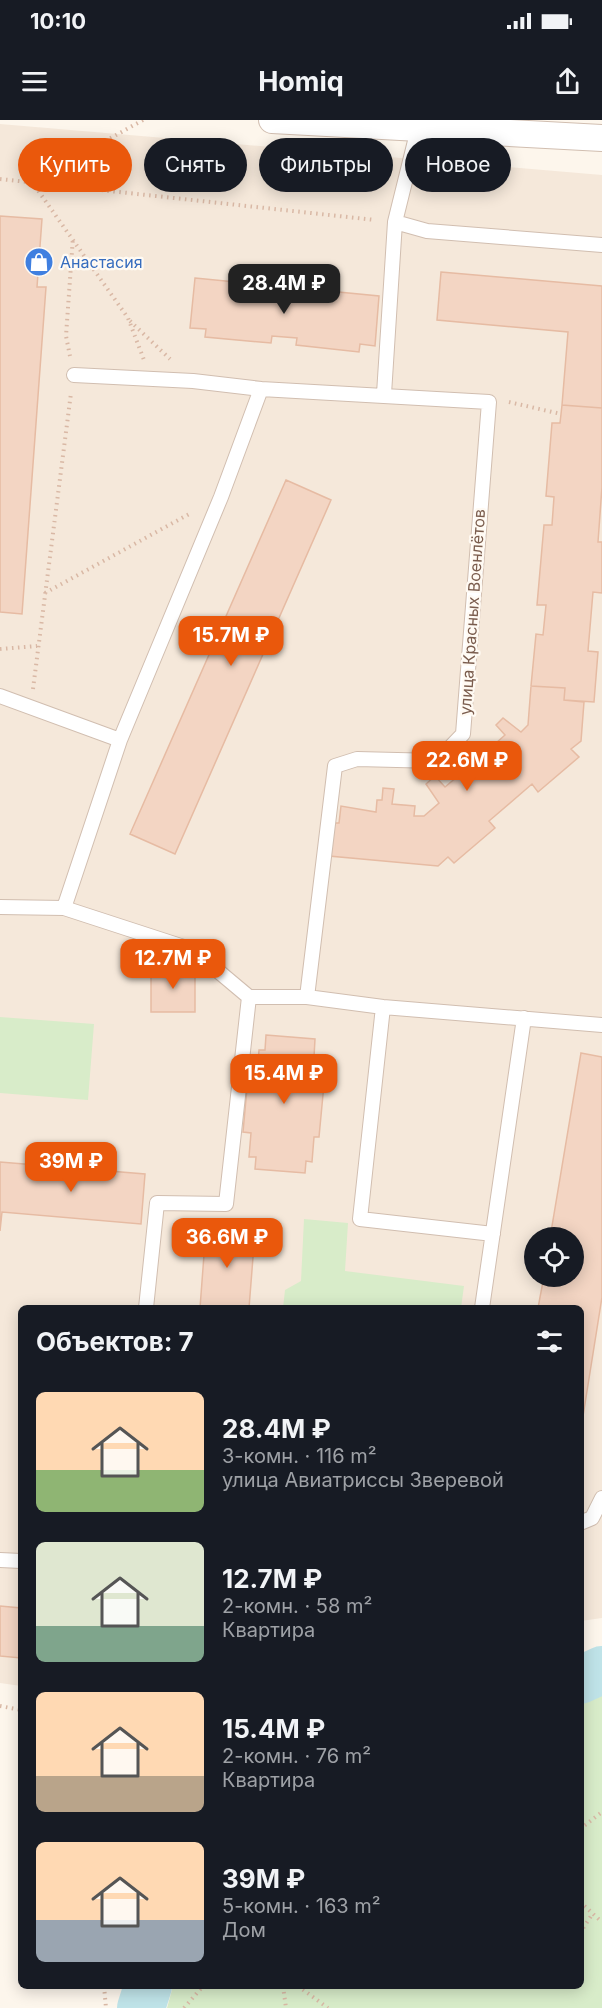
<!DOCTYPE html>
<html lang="ru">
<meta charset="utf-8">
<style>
:root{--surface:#171b24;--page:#20242c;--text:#f1f3f6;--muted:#9ea1a6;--accent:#ea580c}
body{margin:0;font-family:Inter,sans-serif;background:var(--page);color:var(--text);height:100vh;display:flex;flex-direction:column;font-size:22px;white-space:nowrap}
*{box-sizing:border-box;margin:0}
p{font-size:20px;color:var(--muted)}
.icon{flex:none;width:33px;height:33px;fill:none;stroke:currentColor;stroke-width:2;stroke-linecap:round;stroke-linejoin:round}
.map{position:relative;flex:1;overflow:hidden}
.details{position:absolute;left:18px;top:1185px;width:566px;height:684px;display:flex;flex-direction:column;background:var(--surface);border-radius:9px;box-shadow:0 3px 15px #0003}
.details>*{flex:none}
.banner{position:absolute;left:18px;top:18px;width:567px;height:54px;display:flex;gap:12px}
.fabs{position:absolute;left:524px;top:1107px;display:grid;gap:12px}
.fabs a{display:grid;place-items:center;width:60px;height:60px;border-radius:50%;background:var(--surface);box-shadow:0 3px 15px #0003;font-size:30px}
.price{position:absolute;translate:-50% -51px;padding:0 14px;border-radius:12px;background:var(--accent);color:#fff;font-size:20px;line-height:39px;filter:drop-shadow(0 2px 3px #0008)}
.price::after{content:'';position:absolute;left:50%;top:36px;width:18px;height:14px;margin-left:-9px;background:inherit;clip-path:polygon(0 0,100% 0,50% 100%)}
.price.selected{background:#222;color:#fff}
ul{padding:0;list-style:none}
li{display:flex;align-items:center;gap:18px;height:150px;padding:0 18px}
li span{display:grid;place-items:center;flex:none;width:168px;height:120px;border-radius:9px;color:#555}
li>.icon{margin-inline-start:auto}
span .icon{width:72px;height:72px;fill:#fffc;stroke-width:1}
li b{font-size:26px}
h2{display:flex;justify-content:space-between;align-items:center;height:72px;padding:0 18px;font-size:26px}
.tag{padding:0 21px;border-radius:27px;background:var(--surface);box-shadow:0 3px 15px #0003;font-size:21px;line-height:54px}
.tag.selected{background:var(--accent);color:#fff}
.status{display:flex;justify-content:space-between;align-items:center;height:42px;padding:0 30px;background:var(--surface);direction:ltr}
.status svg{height:16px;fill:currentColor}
header{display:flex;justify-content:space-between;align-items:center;height:78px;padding:0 18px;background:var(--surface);font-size:27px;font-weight:700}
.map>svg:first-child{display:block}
</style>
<div class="status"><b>10:10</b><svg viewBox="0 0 49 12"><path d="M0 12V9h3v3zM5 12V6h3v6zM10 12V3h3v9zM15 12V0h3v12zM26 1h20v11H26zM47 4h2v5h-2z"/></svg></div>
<header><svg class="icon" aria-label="menu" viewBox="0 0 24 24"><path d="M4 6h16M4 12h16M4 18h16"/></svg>Homiq<svg class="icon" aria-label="share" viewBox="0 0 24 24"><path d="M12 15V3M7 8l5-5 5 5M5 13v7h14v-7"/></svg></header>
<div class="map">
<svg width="602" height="1888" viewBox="0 0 602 1888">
<rect width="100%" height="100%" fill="#fdf6ec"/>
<path fill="#f5e8da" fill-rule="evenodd" d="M0 4 602 55V1498L581 1501 580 1188H21V1566L0 1563ZM534 1118H573V1156H534Z"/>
<path fill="#d8ecc9" d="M0 897 94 904 88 980 0 973Z
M304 1099 348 1103 345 1151 464 1166 461 1188H283L285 1170 301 1161Z
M602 1566V1888H167L173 1866H580L581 1577Z"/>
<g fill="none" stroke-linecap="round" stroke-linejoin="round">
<path stroke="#bfe3e8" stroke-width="48" d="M580 1560 602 1550
M141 1888 148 1866"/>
</g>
<path fill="#f3d5c3" stroke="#e6bba3" stroke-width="1.5" d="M0 96 42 99 37 167H46L22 494 0 492Z
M441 152 602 166V288L562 285 568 212 437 200Z
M195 158 379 176 375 226 360 224 359 232 296 225 297 218 272 216 271 223 205 217 206 209 190 208Z
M562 285 602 288V367L598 422H602V473L593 472 588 531 598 532 594 582 564 580 565 568 531 566 536 514 543 515 546 485H537L544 405H552L554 377 546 376 552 303H560Z
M286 360 331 380 175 734 130 714Z
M531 566 565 568 564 580 584 582 581 621 571 629 579 637 538 672 532 664 489 701 495 708 454 743 448 737 438 746 329 736 331 703H339L341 686 376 692 377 680H382L383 668 394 669 392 684 415 686 414 696H424L439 683 426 664 435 656 445 667 464 651 469 657 491 638 486 632 505 615 496 605 503 598 521 612 528 605Z
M151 848H195V892H151Z
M266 915 315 919 314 937 320 938 318 963 324 964 319 1017H314L312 1042 306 1041 305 1053 255 1049 256 1037H249L251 1013 243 1012 247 968 249 969 250 955H257L259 930H265Z
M581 933 602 937V1177L580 1315V1188H538L544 1156H573V1118H550Z
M0 1042 145 1054 141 1104 2 1092 0 1111Z
M206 1108 255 1112 249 1188H200Z
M0 1486 21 1488V1538L0 1536Z"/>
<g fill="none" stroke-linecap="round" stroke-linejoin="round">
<g stroke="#d1beb0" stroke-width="16">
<path id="lane" d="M395 102 427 111 602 125
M74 255 193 261 261 269
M384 274 395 102 418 9
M0 576 120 620
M0 787 64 788 120 620 221 377 261 269 489 282 463 614 437 641 357 639 335 646 307 877H249L226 1084 157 1083 146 1188
M64 788 193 830 249 877
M307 877 383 887 602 905
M383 887 360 1099 493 1114
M482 1188 524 898
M580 1403 592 1398 602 1378
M0 1440 21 1441"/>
</g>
<g stroke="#d1beb0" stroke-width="28">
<path id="street" d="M272 0 602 18"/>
</g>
<path stroke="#d9b8a5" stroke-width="4" stroke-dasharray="1.5 4.5" stroke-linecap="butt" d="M143 0 32 62 128 198 144 240
M0 59 375 100
M130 201 170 239
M70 236 66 216 73 117
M509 282 561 294
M45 473 191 393
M0 529 37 526
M33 569 71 273
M0 1586 21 1590
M580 1709 602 1692
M580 1782 602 1802
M580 1813 593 1793
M104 1866 106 1888
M283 1866 286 1888
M298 1866 328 1888
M184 1888 203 1866"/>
<use href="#lane" stroke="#fff" stroke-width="14"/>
<use href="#street" stroke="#fff" stroke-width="26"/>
</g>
<defs>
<g id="shop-disc" transform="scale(1.5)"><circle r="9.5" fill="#3f7fe0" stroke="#fffaf3"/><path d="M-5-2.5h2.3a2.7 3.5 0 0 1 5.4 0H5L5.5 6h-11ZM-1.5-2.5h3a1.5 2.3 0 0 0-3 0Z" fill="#fff"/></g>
</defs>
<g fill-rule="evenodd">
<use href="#shop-disc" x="39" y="142"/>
</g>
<g text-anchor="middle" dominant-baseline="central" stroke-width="4.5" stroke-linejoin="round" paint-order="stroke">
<g font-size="16" fill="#366cbe" stroke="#fffaf3" text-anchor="start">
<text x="60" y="142">Анастасия</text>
</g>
<g font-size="16" fill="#7a5c4d" stroke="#fffaf3">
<text transform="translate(472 492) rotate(-86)">улица Красных Военлётов</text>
</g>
</g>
</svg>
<div class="fabs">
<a><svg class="icon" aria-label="locate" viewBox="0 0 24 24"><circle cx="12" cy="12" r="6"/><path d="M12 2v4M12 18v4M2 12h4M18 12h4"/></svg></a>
</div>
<b class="price selected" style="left:284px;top:195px">28.4M ₽</b>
<b class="price" style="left:231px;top:547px">15.7M ₽</b>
<b class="price" style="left:467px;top:672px">22.6M ₽</b>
<b class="price" style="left:173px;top:870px">12.7M ₽</b>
<b class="price" style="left:284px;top:985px">15.4M ₽</b>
<b class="price" style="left:71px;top:1073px">39M ₽</b>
<b class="price" style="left:227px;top:1149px">36.6M ₽</b>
<div class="banner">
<a class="tag selected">Купить</a>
<a class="tag">Снять</a>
<a class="tag">Фильтры</a>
<a class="tag">Новое</a>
</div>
<section class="details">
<h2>Объектов: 7<svg class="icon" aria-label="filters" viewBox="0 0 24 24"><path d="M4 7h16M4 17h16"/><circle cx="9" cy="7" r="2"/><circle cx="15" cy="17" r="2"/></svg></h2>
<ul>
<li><span style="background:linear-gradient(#ffd9b3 65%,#8fb573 0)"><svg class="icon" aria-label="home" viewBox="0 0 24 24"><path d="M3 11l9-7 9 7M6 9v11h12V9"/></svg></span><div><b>28.4M ₽</b><p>3-комн. · 116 m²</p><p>улица Авиатриссы Зверевой</p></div></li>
<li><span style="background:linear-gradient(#dfe7d0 70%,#7fa58c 0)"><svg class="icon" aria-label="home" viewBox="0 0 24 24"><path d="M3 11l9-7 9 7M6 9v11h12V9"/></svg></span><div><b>12.7M ₽</b><p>2-комн. · 58 m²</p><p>Квартира</p></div></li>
<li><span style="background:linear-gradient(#ffd9b3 70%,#b9a48a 0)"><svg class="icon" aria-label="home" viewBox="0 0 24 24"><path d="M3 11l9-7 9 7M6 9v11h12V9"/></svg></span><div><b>15.4M ₽</b><p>2-комн. · 76 m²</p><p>Квартира</p></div></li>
<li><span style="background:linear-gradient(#ffd9b3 65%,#9aa5b1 0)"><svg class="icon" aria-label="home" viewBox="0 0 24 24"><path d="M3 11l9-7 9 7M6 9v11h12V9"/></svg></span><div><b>39M ₽</b><p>5-комн. · 163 m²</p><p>Дом</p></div></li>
</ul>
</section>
</div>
